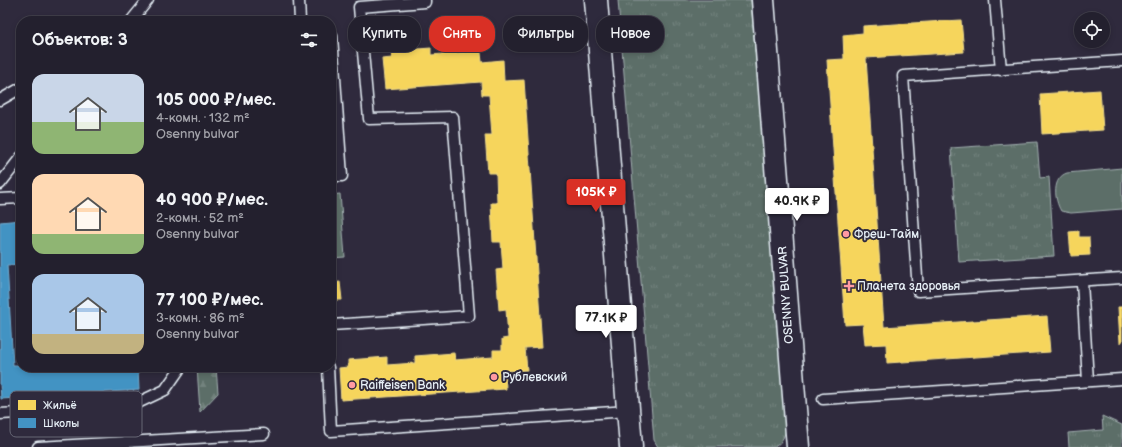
<!DOCTYPE html>
<html lang="ru">
<meta charset="utf-8">
<style>
:root{--surface:#23202e;--page:#2f2d3a;--text:#f1f3f6;--muted:#a3a3aa;--line:#403e4a;--accent:#d93025}
body{margin:0;font-family:"Balsamiq Sans",sans-serif;background:var(--page);color:var(--text);height:100vh;display:flex;flex-direction:column;font-size:15px;white-space:nowrap}
*{box-sizing:border-box;margin:0}
p{font-size:13px;color:var(--muted)}
.icon{flex:none;width:22px;height:22px;fill:none;stroke:currentColor;stroke-width:2;stroke-linecap:round;stroke-linejoin:round}
.map{position:relative;flex:1;overflow:hidden}
.sheet{position:absolute;left:16px;top:16px;width:320px;height:356px;display:flex;flex-direction:column;background:var(--surface);border-radius:16px;box-shadow:0 2px 6px #0003,0 0 0 1px var(--line)}
.sheet>*{flex:none}
.guide{position:absolute;left:348px;top:16px;width:380px;height:36px;display:flex;gap:8px}
.fabs{position:absolute;left:1074px;top:12px;display:grid;gap:8px}
.fabs a{display:grid;place-items:center;width:36px;height:36px;border-radius:50%;background:var(--surface);box-shadow:0 2px 6px #0003,0 0 0 1px var(--line);font-size:20px}
.price{position:absolute;translate:-50% -34px;padding:0 9px;border-radius:4px;background:#fff;color:#222;font-size:13px;line-height:26px;filter:drop-shadow(0 1px 2px #0008)}
.price::after{content:'';position:absolute;left:50%;top:24px;width:12px;height:9px;margin-left:-6px;background:inherit;clip-path:polygon(0 0,100% 0,50% 100%)}
.price.selected{background:var(--accent);color:#fff}
ul{padding:0;list-style:none}
li{display:flex;align-items:center;gap:12px;height:100px;padding:0 16px}
li span{display:grid;place-items:center;flex:none;width:112px;height:80px;border-radius:12px;color:#555}
li>.icon{margin-inline-start:auto}
span .icon{width:48px;height:48px;fill:#fffc;stroke-width:1}
li b{font-size:17px}
h2{display:flex;justify-content:space-between;align-items:center;height:48px;padding:0 16px;font-size:17px}
.chip{padding:0 14px;border-radius:16px;background:var(--surface);box-shadow:0 2px 6px #0003,0 0 0 1px var(--line);font-size:14px;line-height:36px}
.chip.selected{background:var(--accent);color:#fff}
.map>svg:first-child{display:block}
</style>
<div class="map">
<svg width="1122" height="447" viewBox="0 0 1122 447">
<defs>
<pattern id="forest-firs" width="22" height="20" patternUnits="userSpaceOnUse"><rect width="22" height="20" fill="#5c6e67"/><path d="M5 1l3.5 6h-7zM16 11l3.5 6h-7z" fill="#73837e"/></pattern>
<pattern id="park-tufts" width="24" height="20" patternUnits="userSpaceOnUse"><rect width="24" height="20" fill="#5c6e67"/><path d="M3 7l-1-3M5 7V3M7 7l1-3M15 17l-1-3M17 17v-4M19 17l1-3" fill="none" stroke="#73837e"/></pattern>
</defs>
<rect width="100%" height="100%" fill="#2f2a3d"/>
<filter id="ink" filterUnits="userSpaceOnUse"><feTurbulence type="fractalNoise" baseFrequency=".025" numOctaves="2"/><feDisplacementMap in="SourceGraphic" scale="8" xChannelSelector="R" yChannelSelector="G"/><feConvolveMatrix kernelMatrix="1 2 1 2 8 2 1 2 1" color-interpolation-filters="sRGB"/></filter>
<g filter="url(#ink)">
<path fill="#5c6e67" stroke="#a2b0b0" d="M1122 168V209L1071 213 1061 211C1054 199 1052 178 1067 173Z
M340 194 345 257 331 258V195Z"/>
<path fill="url(#forest-firs)" stroke="#a2b0b0" d="M197 367H216L218 393 200 412Z"/>
<path fill="url(#park-tufts)" stroke="#a2b0b0" d="M618 0H751L786 424C786 434 783 441 775 447H658L654 440Z
M1037 142 1040 178 1049 177 1054 256 959 262 951 148Z
M1102 416 1122 425V447H1069L1068 433 1103 430Z"/>
<path fill="#f6d55c" stroke="#f2dd8b" d="M961 20 964 52 866 58 884 327 1047 316 1050 352 887 363 886 344 865 345 863 324 845 325 827 60 844 59 843 35 863 33V26Z
M480 44 482 62 503 60 504 81 524 80 542 347 525 348 527 370 505 371 506 389 341 400 339 368 348 367V360L387 357V365L415 363V356L454 353 455 360 493 357V350H502V339L508 338 506 309 499 310 496 270 503 269 501 242H493L491 203H497L496 173H488L485 135H492L489 95H482L481 82 385 89 382 59 392 58 391 51 431 48V55L469 52 468 45Z
M1100 90 1103 130 1042 134 1040 94Z
M1079 231V237H1089L1090 255 1071 256 1069 232Z
M340 282 342 300H331V283Z
M1118 307H1122V342L1120 343Z"/>
<path fill="#4393c3" stroke="#74afd3" d="M21 220V264L7 265 13 365H21V367H162L138 368 139 390 1 399 0 384V222Z"/>
<g fill="none" stroke-linecap="round" stroke-linejoin="round">
<g stroke="#e8f1f8" stroke-width="13">
<path id="service" d="M299 0 300 21
M995 0 1001 70
M131 21 148 0
M331 35 332 36 342 176H331
M1122 61 903 76 918 291 1122 278
M0 100 21 88
M0 184 21 157
M0 199 21 198
M1082 282 1088 381
M331 325 469 316 453 117 369 119 359 7 425 2V0
M328 367 331 431 628 411
M823 399 1122 379
M0 414 129 407 165 390 181 367
M38 447 264 434"/>
</g>
<g stroke="#e8f1f8" stroke-width="25">
<path id="tertiary" d="M596 0 631 447
M763 0 798 447"/>
</g>
<use href="#service" stroke="#2f2a3d" stroke-width="10"/>
<use href="#tertiary" stroke="#2f2a3d" stroke-width="22"/>
</g>
</g>
<g fill="#ff9aa2" stroke="#2f2a3d" stroke-width="1.5">
<circle cx="846" cy="234" r="4"/>
<path d="M847 280h4v4h4v4h-4v4h-4v-4h-4v-4h4z"/>
<circle cx="494" cy="377" r="4"/>
<circle cx="352" cy="385" r="4"/>
</g>
<g text-anchor="middle" dominant-baseline="central" stroke-width="4" stroke-linejoin="round" paint-order="stroke">
<g font-size="12" fill="#e8f1f8" stroke="#2f2a3d" text-anchor="start">
<text x="854" y="234">Фреш-Тайм</text>
<text x="857" y="286">Планета здоровья</text>
<text x="502" y="377">Рублевский</text>
<text x="360" y="385">Raiffeisen Bank</text>
</g>
<g font-size="12" fill="#e8f1f8" stroke="#2f2a3d">
<text transform="translate(786 295) rotate(-94)">OSENNY BULVAR</text>
</g>
</g>
<rect x="10" y="391" width="132" height="46" rx="6" fill="#2f2a3d" stroke="#666675" stroke-width="1"/>
<rect x="18" y="400" width="18" height="10" fill="#f6d55c"/>
<rect x="18" y="418" width="18" height="10" fill="#4393c3"/>
<g font-size="11" fill="#e8f1f8">
<text x="43" y="409">Жильё</text>
<text x="43" y="427">Школы</text>
</g>
</svg>
<div class="fabs">
<a><svg class="icon" aria-label="locate" viewBox="0 0 24 24"><circle cx="12" cy="12" r="6"/><path d="M12 2v4M12 18v4M2 12h4M18 12h4"/></svg></a>
</div>
<b class="price selected" style="left:596px;top:213px">105K ₽</b>
<b class="price" style="left:797px;top:222px">40.9K ₽</b>
<b class="price" style="left:606px;top:339px">77.1K ₽</b>
<div class="guide">
<a class="chip">Купить</a>
<a class="chip selected">Снять</a>
<a class="chip">Фильтры</a>
<a class="chip">Новое</a>
</div>
<section class="sheet">
<h2>Объектов: 3<svg class="icon" aria-label="filters" viewBox="0 0 24 24"><path d="M4 7h16M4 17h16"/><circle cx="9" cy="7" r="2"/><circle cx="15" cy="17" r="2"/></svg></h2>
<ul>
<li><span style="background:linear-gradient(#c9d6e8 60%,#8fb573 0)"><svg class="icon" aria-label="home" viewBox="0 0 24 24"><path d="M3 11l9-7 9 7M6 9v11h12V9"/></svg></span><div><b>105 000 ₽/мес.</b><p>4-комн. · 132 m²</p><p>Osenny bulvar</p></div></li>
<li><span style="background:linear-gradient(#ffd9b3 75%,#8fb573 0)"><svg class="icon" aria-label="home" viewBox="0 0 24 24"><path d="M3 11l9-7 9 7M6 9v11h12V9"/></svg></span><div><b>40 900 ₽/мес.</b><p>2-комн. · 52 m²</p><p>Osenny bulvar</p></div></li>
<li><span style="background:linear-gradient(#a9c7e8 75%,#c2b280 0)"><svg class="icon" aria-label="home" viewBox="0 0 24 24"><path d="M3 11l9-7 9 7M6 9v11h12V9"/></svg></span><div><b>77 100 ₽/мес.</b><p>3-комн. · 86 m²</p><p>Osenny bulvar</p></div></li>
</ul>
</section>
</div>
